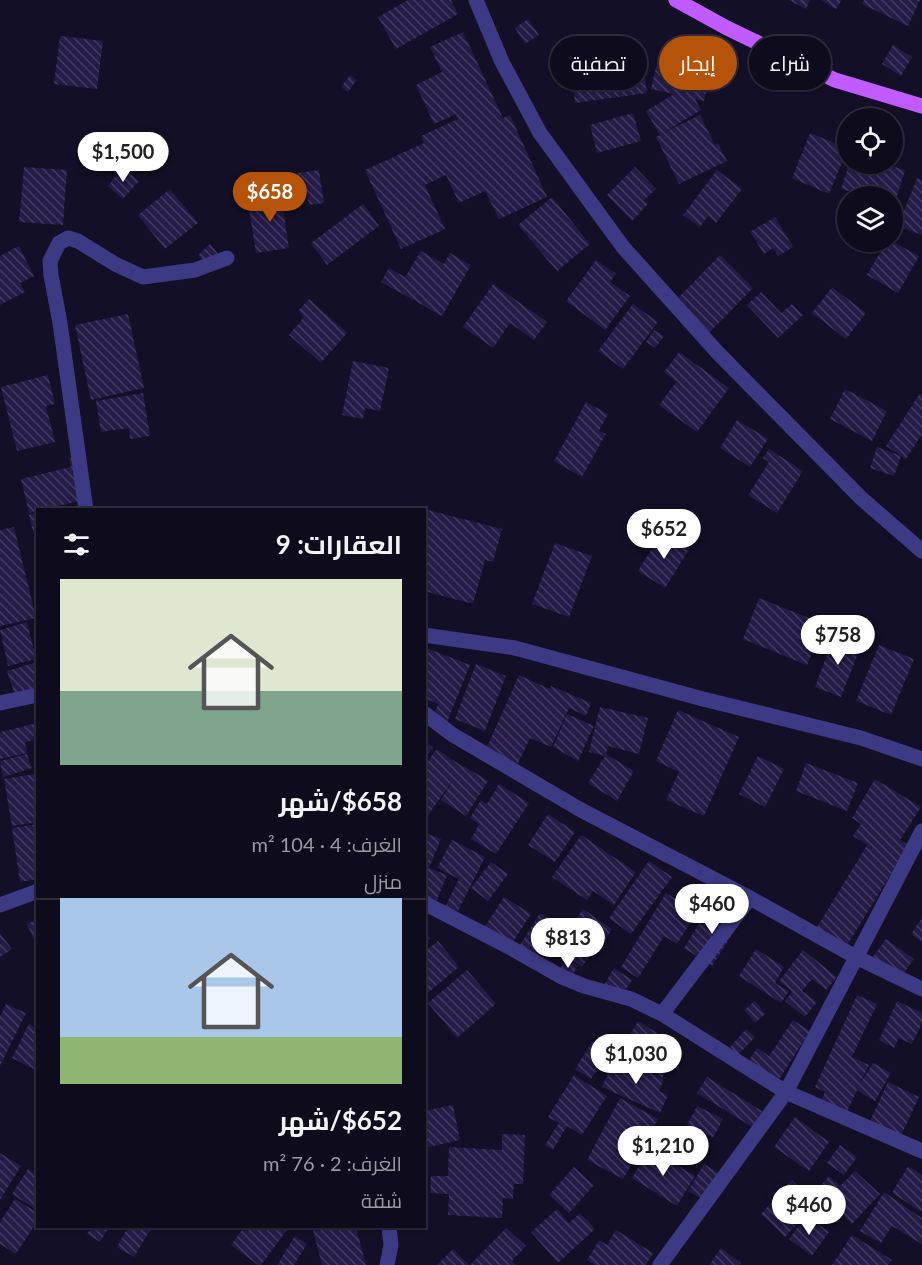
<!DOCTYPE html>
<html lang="ar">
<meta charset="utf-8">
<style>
:root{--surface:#0e0b1c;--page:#1c1929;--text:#f1f3f6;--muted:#9b9ba3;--line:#2e2b3b;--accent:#b45309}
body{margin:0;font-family:Lato,Cairo,sans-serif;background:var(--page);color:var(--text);direction:rtl;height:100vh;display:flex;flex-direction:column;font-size:22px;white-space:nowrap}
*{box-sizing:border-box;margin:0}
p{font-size:20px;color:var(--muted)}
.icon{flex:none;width:33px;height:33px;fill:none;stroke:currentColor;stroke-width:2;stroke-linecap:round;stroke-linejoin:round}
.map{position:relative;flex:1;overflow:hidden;direction:ltr}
.panel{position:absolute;left:36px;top:508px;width:390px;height:720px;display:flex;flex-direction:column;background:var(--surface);border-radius:0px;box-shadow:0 2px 4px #0004,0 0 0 2px var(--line);direction:rtl}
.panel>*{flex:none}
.hud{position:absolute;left:444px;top:36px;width:387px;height:54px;direction:rtl;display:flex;gap:12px}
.tools{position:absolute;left:837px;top:108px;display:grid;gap:12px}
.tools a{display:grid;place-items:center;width:66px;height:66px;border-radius:50%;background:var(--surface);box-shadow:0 2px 4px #0004,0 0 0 2px var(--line);font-size:30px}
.price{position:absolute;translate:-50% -51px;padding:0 14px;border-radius:21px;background:#fff;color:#222;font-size:20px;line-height:39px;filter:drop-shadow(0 2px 3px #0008)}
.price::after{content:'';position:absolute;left:50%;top:36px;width:18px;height:14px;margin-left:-9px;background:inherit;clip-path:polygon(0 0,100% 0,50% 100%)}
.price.current{background:var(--accent);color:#fff}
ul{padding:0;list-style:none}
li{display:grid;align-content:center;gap:12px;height:318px;padding:0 24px}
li+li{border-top:2px solid var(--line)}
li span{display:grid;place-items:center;height:186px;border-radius:0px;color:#555}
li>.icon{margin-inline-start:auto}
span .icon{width:108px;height:108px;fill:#fffc;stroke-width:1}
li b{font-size:26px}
h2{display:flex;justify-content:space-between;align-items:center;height:72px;padding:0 24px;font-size:26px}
.chip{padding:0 21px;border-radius:27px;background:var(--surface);box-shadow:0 2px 4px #0004,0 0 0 2px var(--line);font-size:21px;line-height:54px}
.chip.current{background:var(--accent);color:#fff}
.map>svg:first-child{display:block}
</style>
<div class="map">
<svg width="922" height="1265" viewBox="0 0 922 1265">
<defs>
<pattern id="building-back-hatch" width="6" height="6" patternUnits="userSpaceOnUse" patternTransform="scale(1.5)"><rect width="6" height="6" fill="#241b47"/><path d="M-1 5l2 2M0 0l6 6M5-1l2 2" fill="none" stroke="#433b63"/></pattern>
</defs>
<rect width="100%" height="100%" fill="#130f26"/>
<path fill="url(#building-back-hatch)" d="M408 0H451L458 14 396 49 378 17Z
M788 0H810L806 9Z
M821 0H842L836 9Z
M864 0H920L908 26 862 4Z
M528 19 539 35 525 44 515 28Z
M463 32 503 118 510 115 547 197 499 219 485 191 459 203 446 175 425 185 445 229 401 249 365 170 424 143 421 136 458 119 456 114 434 124 416 85 442 72 430 47Z
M623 34 626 57 610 60 606 36Z
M60 36 103 41 97 89 54 84Z
M893 45 912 57 901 76 882 64Z
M670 55 712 65 704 101 695 99 701 110 663 133 700 115 715 145 718 143 727 161 679 184 656 137 660 135 646 111 674 94 651 89 658 59 669 61Z
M642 57 647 93 575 103 570 67Z
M350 75 357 80 348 92 341 87Z
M633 113 641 141 597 153 590 125Z
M810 133 848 148 829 194 792 178Z
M137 140 143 153 124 162 118 150Z
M116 155 125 164 116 172 108 163Z
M849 164H885L905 170 893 209 892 196H850L852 192 841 189Z
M24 167 67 170 63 225 19 222Z
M123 167 139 181 123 199 108 186Z
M635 167 656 189 644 200 648 204 632 221 607 195Z
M319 170 324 203 309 205 307 195 295 197 291 174Z
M717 170 742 189 716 223 708 216 700 227 683 215Z
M917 178 922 180V235L898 226Z
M279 184 289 248 256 253 249 208 268 205 265 186Z
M170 189 198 223 165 249 138 215Z
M552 197 590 244 557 271 518 225Z
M363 204 379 226 327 265 311 243Z
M775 217 793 247 778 256 773 248 764 254 750 232Z
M886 242H893L919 256 898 293 867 275Z
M210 244 219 255 208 265 198 255Z
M19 246 34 276 20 283 25 292 0 305V256Z
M421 251 444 264 450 253 471 265 442 316 381 282 389 268 405 277Z
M720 255 753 288 710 332 677 299Z
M596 260 616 274 610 282 630 296 605 330 566 301Z
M493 284 547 322 534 340 510 323 493 348 463 327Z
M832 287 866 313 846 339 812 313Z
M761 292 781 313 792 304 803 315 778 338 747 305Z
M309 299 347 333 321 363 289 335 304 317 298 311Z
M633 304 658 322 623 369 598 351Z
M128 314 144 388 91 400 75 325Z
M654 330 664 336 655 348 646 342Z
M679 352 729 388 697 432 659 405 676 382 664 372Z
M353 361 389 368 380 411 365 408 363 419 342 415Z
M48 375 55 404 46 406 55 442 17 451 1 387Z
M845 389 887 411 872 441 830 419Z
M143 393 150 436 130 439 129 428 101 432 96 401Z
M920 393 922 395V434L906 459 886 446Z
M586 402 608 414 599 431 606 434 582 477 554 461Z
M737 420 768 439 750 467 720 448Z
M877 447 901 456 894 476 870 468Z
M769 449 803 471 777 513 748 495 769 462 763 458Z
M69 458H73L83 500 29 513 21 479 71 467Z
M424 509 502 529 493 562 485 560 473 604 424 591Z
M38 512V531L33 532 29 515Z
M14 527 36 618 0 626V530Z
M663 531 690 548 665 588 638 571Z
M555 543 592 556 569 617 532 604Z
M759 598 824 624 807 665 743 639Z
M27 622 36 659 8 666 0 630Z
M834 636 861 646 841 697 815 687Z
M879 645 914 659 891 715 856 701Z
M424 647 470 665 447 722 433 717 438 704 424 698Z
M34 663 38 675V691L16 698 7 671Z
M476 664 506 676 485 731 455 719Z
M519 675 550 689 551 686 591 703 586 716 569 708 551 747 530 738 515 770 483 756Z
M600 707 648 718 639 754 608 746 606 754 634 771 617 801 588 783 605 756 589 752Z
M678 710 739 737 704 816 666 800 679 772 656 761Z
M567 714 594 726 578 761 553 747Z
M37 723 38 739 25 742 27 753 0 759V732Z
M424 741 433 748 424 758Z
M437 749 463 767 464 766 488 781 466 816 441 800 453 780 424 821V766Z
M27 754 32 768 3 777 0 761Z
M758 756 784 769 765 807 739 794Z
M806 763 858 783 847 811 796 791Z
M35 774 38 788V822L12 826 4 779Z
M875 779 921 807 900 840 909 845 846 947 816 929 867 845 853 836 861 824 852 818Z
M499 784 529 803 496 854 471 839 479 824 470 818 481 800 487 804Z
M548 814 575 832 555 862 528 845Z
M38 824V879L20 882 12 828Z
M428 834 441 839 429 868 447 875 435 905 424 900V842Z
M581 835 636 872 614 905 593 891 587 900 552 877Z
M452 840 485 857 454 919 442 913 459 879 437 868Z
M649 861 672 877 631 934 609 918Z
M491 862 508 874 488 901 471 888Z
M666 893 697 912 677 944 664 936 638 978 621 967Z
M504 897 531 914 511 945 484 928Z
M711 904 740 922 712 966 684 948Z
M583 909 612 929 603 943 600 941 582 967 556 948Z
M540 913 558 924 536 959 518 948Z
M922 918V942L911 934Z
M38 919V949L27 924Z
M424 932 431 938 424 944Z
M0 933 12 949 0 957Z
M886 939 914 959 900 978 872 958Z
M438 941 459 967 424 996V952Z
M756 949 784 967 775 983 789 991 781 1003 739 976Z
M803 950 837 977 826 990 812 979 802 991 817 1002 805 1017 785 1001 792 992 779 981Z
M566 959 578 966 570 979 558 972Z
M614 968 632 980 617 1003 600 992Z
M467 970 496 1004 457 1038 428 1003Z
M857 995 877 1004 852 1057 869 1065 858 1087 873 1063 891 1073 875 1101 857 1090 842 1122 817 1110 825 1092 815 1087Z
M755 1001 765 1014 755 1023 744 1010Z
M897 1001 922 1013V1023L912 1044 899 1038 894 1048 879 1040Z
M6 1004 26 1013 0 1066V1016Z
M793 1020 810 1031 776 1084 746 1065 757 1048 769 1056Z
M638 1021 681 1048 662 1078 620 1051Z
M29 1024 38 1029V1071L12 1058Z
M746 1029 755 1037 738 1055 730 1047Z
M592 1042 608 1052 591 1079 575 1069Z
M615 1057 664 1079 659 1091 668 1095 660 1113 602 1087Z
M574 1075 607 1096 582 1135 567 1126 553 1150 545 1145 559 1123 548 1117Z
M707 1077 762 1111 752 1127 697 1093Z
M888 1082 919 1097 900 1138 869 1123Z
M620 1098 658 1119 623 1179 587 1160Z
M453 1105 460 1140 424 1148V1111Z
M697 1106 723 1119 713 1138 687 1125Z
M795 1117 829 1142 809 1171 774 1147Z
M660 1126 691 1139 684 1154 653 1141Z
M502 1134 525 1135 523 1184H514L513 1199 503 1198 502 1218 448 1215 449 1194 430 1193 431 1176H448L449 1147 502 1150Z
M840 1145 857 1157 844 1175 827 1163Z
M649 1148 695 1176 677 1206 632 1178Z
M0 1153 21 1166 0 1200Z
M704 1164 722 1175 706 1201 688 1191Z
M908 1166 922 1175V1212L892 1193Z
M574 1167 594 1185 569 1213 549 1195Z
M28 1169 38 1176V1211L12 1194Z
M855 1171 880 1194 852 1224 816 1191 829 1176 840 1186Z
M792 1180 817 1203 785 1237 761 1214Z
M884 1192 922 1218V1244L892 1226 881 1243 860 1231Z
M15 1199 38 1213V1220L16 1254 0 1244V1222Z
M557 1209 569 1223 580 1213 595 1229 558 1263 531 1232Z
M806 1215 829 1232 812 1256 789 1239Z
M92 1227H109L100 1242 87 1234Z
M128 1227H152L134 1257 117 1247Z
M244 1227H289L261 1265H258L231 1245Z
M324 1227H356L366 1265H322L313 1230Z
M506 1228 526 1246 512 1261 516 1265H470Z
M616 1230 653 1253 646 1265H595L587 1260 599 1240 607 1245Z
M852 1235 892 1260 888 1265H832Z
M295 1236 307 1244 294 1265H277Z
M721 1248 741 1263 740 1265H709Z
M453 1249 469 1265H437Z"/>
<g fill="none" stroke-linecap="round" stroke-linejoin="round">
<path stroke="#3d3a85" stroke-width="15" d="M476 0 502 62 540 133 623 247 718 353 862 499 922 551
M86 510 60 323 51 275 50 261 59 243 68 238 78 241 115 264 143 277 195 270 227 258
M424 635 515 648 703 699 861 738 922 759
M0 703 38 695
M424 713 453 735 581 810 750 898 856 957 922 989
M424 903 511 948 560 976 584 986 631 999 662 1014 786 1092 922 1151
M0 905 38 891
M662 1014 750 898
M387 1265 391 1245 389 1227
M660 1265 786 1092 922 831"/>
<path stroke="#c25bff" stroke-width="15" d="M676 0 727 28 835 80 922 106"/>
</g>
</svg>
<div class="tools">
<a><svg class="icon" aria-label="locate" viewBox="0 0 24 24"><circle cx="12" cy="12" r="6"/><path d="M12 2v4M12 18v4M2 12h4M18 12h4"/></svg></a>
<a><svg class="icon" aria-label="layers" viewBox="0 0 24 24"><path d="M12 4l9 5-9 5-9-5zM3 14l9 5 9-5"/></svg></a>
</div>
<b class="price" style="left:123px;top:183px">$1,500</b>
<b class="price current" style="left:270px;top:223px">$658</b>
<b class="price" style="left:664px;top:560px">$652</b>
<b class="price" style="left:838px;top:666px">$758</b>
<b class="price" style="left:712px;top:935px">$460</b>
<b class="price" style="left:568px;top:969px">$813</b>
<b class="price" style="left:636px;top:1085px">$1,030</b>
<b class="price" style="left:663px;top:1177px">$1,210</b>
<b class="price" style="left:809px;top:1236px">$460</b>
<div class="hud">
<a class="chip">شراء</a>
<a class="chip current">إيجار</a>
<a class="chip">تصفية</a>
</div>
<section class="panel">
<h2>العقارات: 9<svg class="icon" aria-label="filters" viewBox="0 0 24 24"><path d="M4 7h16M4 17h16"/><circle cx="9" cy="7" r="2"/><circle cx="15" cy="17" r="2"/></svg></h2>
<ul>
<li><span style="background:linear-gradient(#dfe7d0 60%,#7fa58c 0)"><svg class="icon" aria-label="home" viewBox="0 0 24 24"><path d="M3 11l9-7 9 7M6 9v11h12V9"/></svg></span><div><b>$658/شهر</b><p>الغرف: 4 · 104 m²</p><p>منزل</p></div></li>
<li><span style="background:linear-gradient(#a9c7e8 75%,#8fb573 0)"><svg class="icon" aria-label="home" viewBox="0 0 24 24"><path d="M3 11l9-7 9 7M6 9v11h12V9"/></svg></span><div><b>$652/شهر</b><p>الغرف: 2 · 76 m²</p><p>شقة</p></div></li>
</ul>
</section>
</div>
